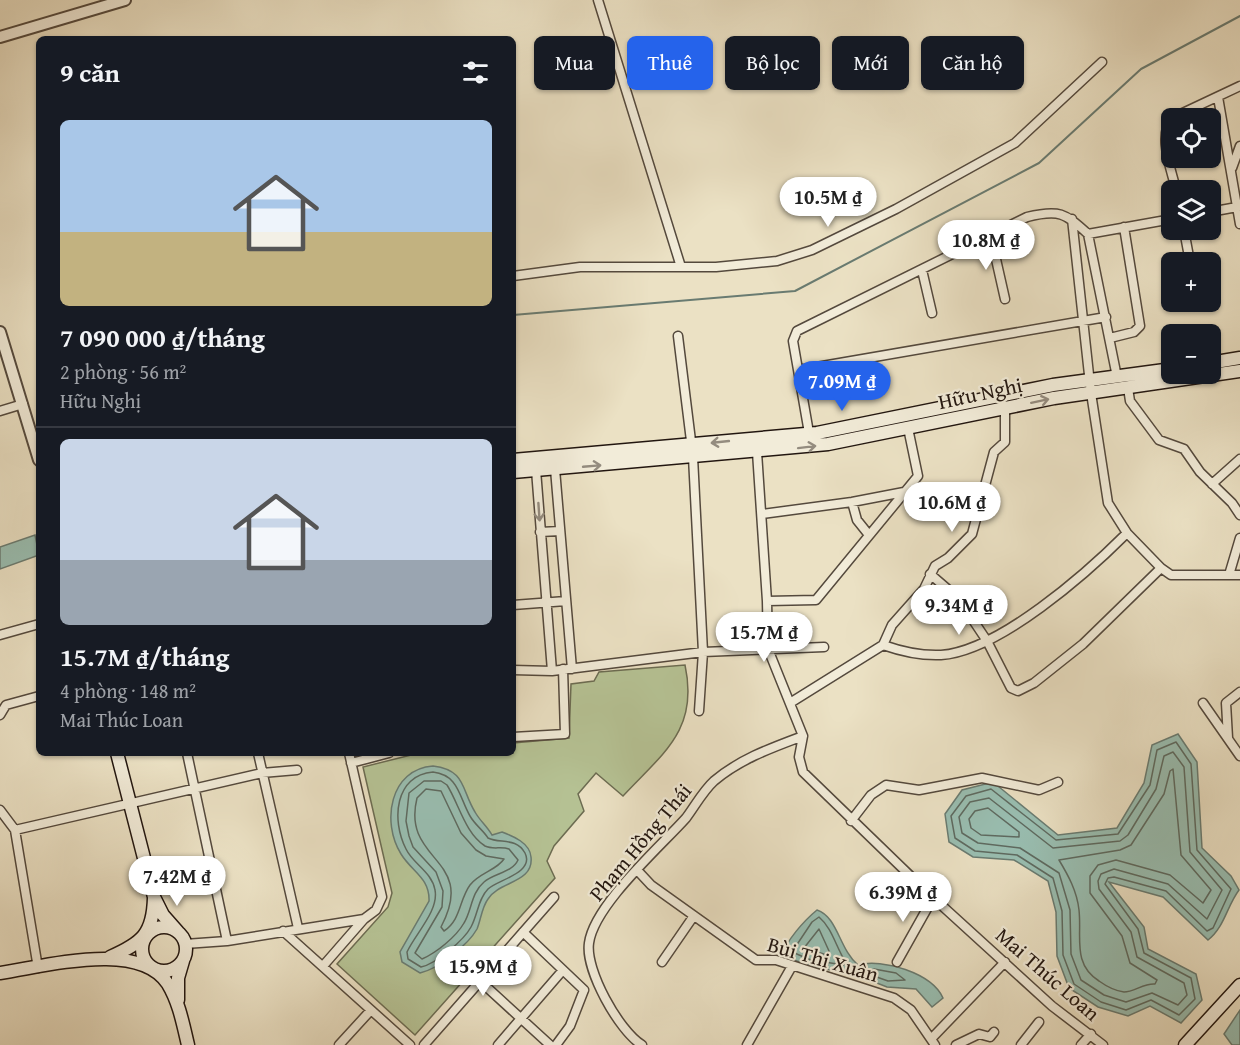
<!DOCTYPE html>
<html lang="vi">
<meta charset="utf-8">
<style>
:root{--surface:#171b24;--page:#242831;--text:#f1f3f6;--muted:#9ea1a6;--line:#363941;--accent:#2563eb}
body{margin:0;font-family:"Gentium Book Plus",serif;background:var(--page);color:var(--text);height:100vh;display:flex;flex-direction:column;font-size:22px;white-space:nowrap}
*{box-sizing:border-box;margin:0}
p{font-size:20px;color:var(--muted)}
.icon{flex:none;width:33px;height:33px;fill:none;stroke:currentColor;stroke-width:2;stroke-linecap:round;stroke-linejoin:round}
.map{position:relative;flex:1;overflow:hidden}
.side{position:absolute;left:36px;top:36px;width:480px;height:720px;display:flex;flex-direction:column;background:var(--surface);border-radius:9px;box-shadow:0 2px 4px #0004}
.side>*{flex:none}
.banner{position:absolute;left:534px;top:36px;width:570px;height:54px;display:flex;gap:12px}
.fabs{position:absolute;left:1161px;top:108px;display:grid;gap:12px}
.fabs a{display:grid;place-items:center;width:60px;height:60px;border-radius:9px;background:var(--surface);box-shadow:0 2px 4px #0004;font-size:30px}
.price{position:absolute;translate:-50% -51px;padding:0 14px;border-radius:21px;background:#fff;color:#222;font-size:20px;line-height:39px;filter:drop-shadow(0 2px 3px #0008)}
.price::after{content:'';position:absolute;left:50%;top:36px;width:18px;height:14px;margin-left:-9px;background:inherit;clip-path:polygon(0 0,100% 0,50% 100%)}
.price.on{background:var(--accent);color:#fff}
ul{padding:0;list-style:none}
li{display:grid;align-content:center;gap:12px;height:318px;padding:0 24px}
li+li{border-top:2px solid var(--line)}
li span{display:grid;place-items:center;height:186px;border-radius:9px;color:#555}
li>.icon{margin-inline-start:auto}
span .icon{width:108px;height:108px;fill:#fffc;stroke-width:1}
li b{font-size:26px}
h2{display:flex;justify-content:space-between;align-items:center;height:72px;padding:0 24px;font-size:26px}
.chip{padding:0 21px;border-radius:9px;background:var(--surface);box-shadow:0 2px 4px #0004;font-size:21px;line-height:54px}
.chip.on{background:var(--accent);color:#fff}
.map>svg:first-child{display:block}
</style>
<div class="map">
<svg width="1240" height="1045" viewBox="0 0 1240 1045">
<rect width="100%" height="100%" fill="#ebe1c4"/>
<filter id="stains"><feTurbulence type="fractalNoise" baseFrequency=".00333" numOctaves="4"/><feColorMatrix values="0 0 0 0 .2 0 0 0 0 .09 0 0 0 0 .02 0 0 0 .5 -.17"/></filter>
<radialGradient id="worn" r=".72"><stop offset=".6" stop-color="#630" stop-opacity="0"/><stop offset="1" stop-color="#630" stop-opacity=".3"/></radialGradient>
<path fill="#b6c395" stroke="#6c6c52" stroke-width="1.5" d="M685 665C699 730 663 753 623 796L596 773 578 794 584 811 554 846 547 861 555 878 415 1035 337 964 388 907 392 893 363 767 419 753H513V743L569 738 571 684 594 681 599 672Z"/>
<path fill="#99beb1" stroke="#697b71" stroke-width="1.5" d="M35 535 39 555 0 569V547Z
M1178 734 1197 762 1202 848 1231 876 1239 890C1227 906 1224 928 1208 940L1163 897 1109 882 1144 927 1148 949 1196 974 1202 1000 1181 1023 1150 1006 1128 1016 1098 1007 1069 988 1057 956 1056 912 1048 881 1014 860 973 857 949 842 945 814 962 790 993 782 1058 835 1117 828 1144 783 1152 745Z
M433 766C466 770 461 789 475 812 480 821 487 826 492 835L502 832C513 836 530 843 531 857 534 883 499 881 488 899 482 907 481 919 477 929 468 945 438 969 420 973L402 962 400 952 429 901C430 878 412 872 401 854 381 822 390 769 433 766Z
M817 910C838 917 839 949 858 965 882 958 932 973 943 998L932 1007 916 989 887 987 859 976 811 966 783 956C784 942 806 919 817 910Z
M1240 1010V1045H1232L1224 1034Z"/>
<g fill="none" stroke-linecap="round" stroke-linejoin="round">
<path stroke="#5e6a60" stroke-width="1.5" d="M1176 742 1191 764 1197 850 1231 889 1213 928 1207 931 1166 891 1114 877 1108 878 1105 884 1138 929 1144 953 1191 978 1195 999 1179 1015 1151 1000 1126 1010 1101 1002 1074 984 1063 955 1062 911 1053 878 1017 855 975 851 955 838 951 816 966 796 991 789 1056 840 1118 834 1150 785 1157 750Z
M1173 752 1184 767 1190 852 1222 890 1207 919 1168 884 1114 869 1101 874 1098 881 1099 889 1131 932 1137 957 1184 983 1187 995 1178 1005 1152 993 1126 1002 1104 995 1081 980 1071 954 1070 910 1059 873 1020 848 978 843 962 833 959 817 970 802 989 798 1053 848 1120 841 1128 835 1156 789 1164 756Z
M1173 769 1181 855 1211 890 1203 903 1170 875 1116 860 1098 865 1090 876V893L1122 936 1130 963 1157 980 1155 984C1144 983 1134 992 1124 992 1116 991 1106 986 1099 981 1072 964 1082 937 1079 910 1077 891 1068 875 1059 860L1120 850 1131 845 1164 794 1170 771Z
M433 772C459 775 459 797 470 816 475 825 483 830 488 838 500 844 516 837 525 853 535 873 497 880 488 889 478 899 478 914 471 927 464 940 436 964 421 967L408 959 407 952C415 934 439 911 435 890 432 872 413 864 406 849 391 820 395 775 433 772Z
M424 781H441L447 785C459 804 465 833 485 846 493 850 501 846 509 849L518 860C512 873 494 873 484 882 471 893 472 910 464 923 456 937 436 953 422 959L415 953 442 907 443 891 436 872 413 847 409 836 406 821 409 793Z
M426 789 441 791 461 833 476 850 486 856 504 859C497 870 479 873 470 885 459 900 461 920 444 931L441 927C478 857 401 863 417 798Z
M988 808 1019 832V837L981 835 971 828 969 819 975 811Z
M819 917C832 928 836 947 845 961L844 965 811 960 792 952 812 922Z
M819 929 829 951 827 955 804 948Z
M874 969 896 973 905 980 888 981 871 975V971Z"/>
<path stroke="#697b71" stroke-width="2" d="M513 315 795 291 1039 163 1141 69 1240 16"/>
<g stroke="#54493d" stroke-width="11">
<path id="minor" d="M598 0 681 267
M1218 97 1240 224
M1172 118 1240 86
M1172 119C1157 135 1172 171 1176 190
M1232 168 1240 146
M1210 212 1237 207
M1072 219 1091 393 1108 503 1127 533 1161 568 1171 575H1240
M1184 230 1190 262
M1088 234 1117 377
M991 237 1005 299
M922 270 932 313
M513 276 580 267H716L777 261 812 250 896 209 1015 143 1102 62
M678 336 693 457 703 652 699 711
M1110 338 1134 332 1140 326 1124 227
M799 370 1106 317
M1128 388 1130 401 1159 440 1184 449 1200 472 1232 503 1240 515
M0 411 23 404
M809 433 793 341 797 331 1027 217C1059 209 1065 213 1088 234L1172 219
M757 452 767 601 816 600 918 476 908 428
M552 465 555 469 572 669
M539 467 536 470 552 671
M1212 484 1240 459
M852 502 857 520 869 535
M762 514 852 502 904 492
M540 532 560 531
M930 574 959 599 987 641 1011 688 1018 691 1034 683 1083 644 1161 568
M1229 575 1240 538
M767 601 768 649 803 736 799 757 803 772 928 893 1052 1006 1103 1045
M513 605 566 601
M0 635 39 624
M883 645 892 625 924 589 935 566 948 558 972 534 994 452 1005 442V408
M513 670 552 671 703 652 824 647
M790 703 883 645C903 652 920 656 941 655 999 651 1087 573 1127 533
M1203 703 1240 756
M0 715 6 705 39 696
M513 737 565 734 563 669
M1228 738 1226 703 1240 692
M187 753 227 941
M258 753 298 928
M351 763 389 753
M0 810 15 830 262 773 297 770
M851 821 871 795 886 785 919 790 982 778 1039 790 1058 782
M15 830 38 968
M637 870 651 885 756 960H776L894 998 911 1010 935 1045
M283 931 410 1045
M523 932 584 990
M185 944 227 941 364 919 376 910 382 897 349 753
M662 962 693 917
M897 962 933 898
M323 966 364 919
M480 981 550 1045
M931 1039 1005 962
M339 1045 371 1010
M424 1045 554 897
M498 1045 563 970
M556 1045 570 1026 584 990
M642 1045C619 1031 585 970 589 943 594 905 660 847 686 818 695 806 703 791 714 781 740 759 771 748 803 736
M747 1045 792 966
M956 1045 979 1034 990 1037 994 1032
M1021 1045 1039 1022
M1081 1045 1091 1034"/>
</g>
<g stroke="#54493d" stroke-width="14">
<path id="tertiary" d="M0 37 125 0
M0 332 39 460"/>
</g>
<g stroke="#221610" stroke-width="15">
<path id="secondary" d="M1210 363 1240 358
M513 460 817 433 1053 385 1172 369
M513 472 828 444 1054 398 1240 371
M117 753 154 897 163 915 178 932
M142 949a22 22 0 1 1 44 0a22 22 0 1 1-44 0Z
M110 957C142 943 153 934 154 898
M0 973C44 967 139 939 168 984 179 1002 183 1024 188 1045
M178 1000V978L183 961
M1185 1045 1240 985"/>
</g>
<use href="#minor" stroke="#f2ecd9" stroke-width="8"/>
<use href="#tertiary" stroke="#f2ecd9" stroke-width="10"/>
<use href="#secondary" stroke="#f2ecd9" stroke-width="12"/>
</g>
<defs><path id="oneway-shaft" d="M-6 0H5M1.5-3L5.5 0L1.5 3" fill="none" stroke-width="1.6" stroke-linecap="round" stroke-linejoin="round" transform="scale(1.5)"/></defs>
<g stroke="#948c7f">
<use href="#oneway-shaft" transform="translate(1040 401) rotate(-12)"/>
<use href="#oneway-shaft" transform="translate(720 442) rotate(174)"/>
<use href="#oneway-shaft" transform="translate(807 447) rotate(-7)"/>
<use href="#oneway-shaft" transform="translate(592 466) rotate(-5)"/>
<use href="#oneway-shaft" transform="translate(539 512) rotate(86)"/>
</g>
<g text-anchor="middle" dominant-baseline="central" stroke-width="4.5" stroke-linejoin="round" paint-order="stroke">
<g font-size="21" fill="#221610" stroke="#f2ecd9">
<text transform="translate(980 393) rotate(-12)">Hữu Nghị</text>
<text transform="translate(640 842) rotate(-50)">Phạm Hồng Thái</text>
<text transform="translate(823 959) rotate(16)">Bùi Thị Xuân</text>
<text transform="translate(1048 974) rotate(41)">Mai Thúc Loan</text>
</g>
</g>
<rect width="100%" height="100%" filter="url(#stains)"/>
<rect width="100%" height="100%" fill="url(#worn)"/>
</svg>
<div class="fabs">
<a><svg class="icon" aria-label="locate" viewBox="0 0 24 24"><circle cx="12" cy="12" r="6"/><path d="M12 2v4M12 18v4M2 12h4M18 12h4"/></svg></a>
<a><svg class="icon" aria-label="layers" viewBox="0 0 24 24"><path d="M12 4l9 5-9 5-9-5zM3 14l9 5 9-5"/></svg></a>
<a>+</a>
<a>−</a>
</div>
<b class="price" style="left:828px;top:228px">10.5M ₫</b>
<b class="price" style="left:986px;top:271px">10.8M ₫</b>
<b class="price on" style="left:842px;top:412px">7.09M ₫</b>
<b class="price" style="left:952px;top:533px">10.6M ₫</b>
<b class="price" style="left:959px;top:636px">9.34M ₫</b>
<b class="price" style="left:764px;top:663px">15.7M ₫</b>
<b class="price" style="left:177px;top:907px">7.42M ₫</b>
<b class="price" style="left:903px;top:923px">6.39M ₫</b>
<b class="price" style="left:483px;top:997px">15.9M ₫</b>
<div class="banner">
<a class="chip">Mua</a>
<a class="chip on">Thuê</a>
<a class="chip">Bộ lọc</a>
<a class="chip">Mới</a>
<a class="chip">Căn hộ</a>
</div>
<section class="side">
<h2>9 căn<svg class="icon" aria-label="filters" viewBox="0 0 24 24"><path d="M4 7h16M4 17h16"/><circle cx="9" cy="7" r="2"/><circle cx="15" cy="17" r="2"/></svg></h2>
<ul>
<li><span style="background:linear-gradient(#a9c7e8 60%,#c2b280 0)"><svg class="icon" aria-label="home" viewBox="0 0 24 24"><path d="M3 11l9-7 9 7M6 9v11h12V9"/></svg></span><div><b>7 090 000 ₫/tháng</b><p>2 phòng · 56 m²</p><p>Hữu Nghị</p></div></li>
<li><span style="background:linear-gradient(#c9d6e8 65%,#9aa5b1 0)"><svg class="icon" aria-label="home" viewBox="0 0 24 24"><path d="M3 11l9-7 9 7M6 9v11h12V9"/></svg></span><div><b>15.7M ₫/tháng</b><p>4 phòng · 148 m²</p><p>Mai Thúc Loan</p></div></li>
</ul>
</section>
</div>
